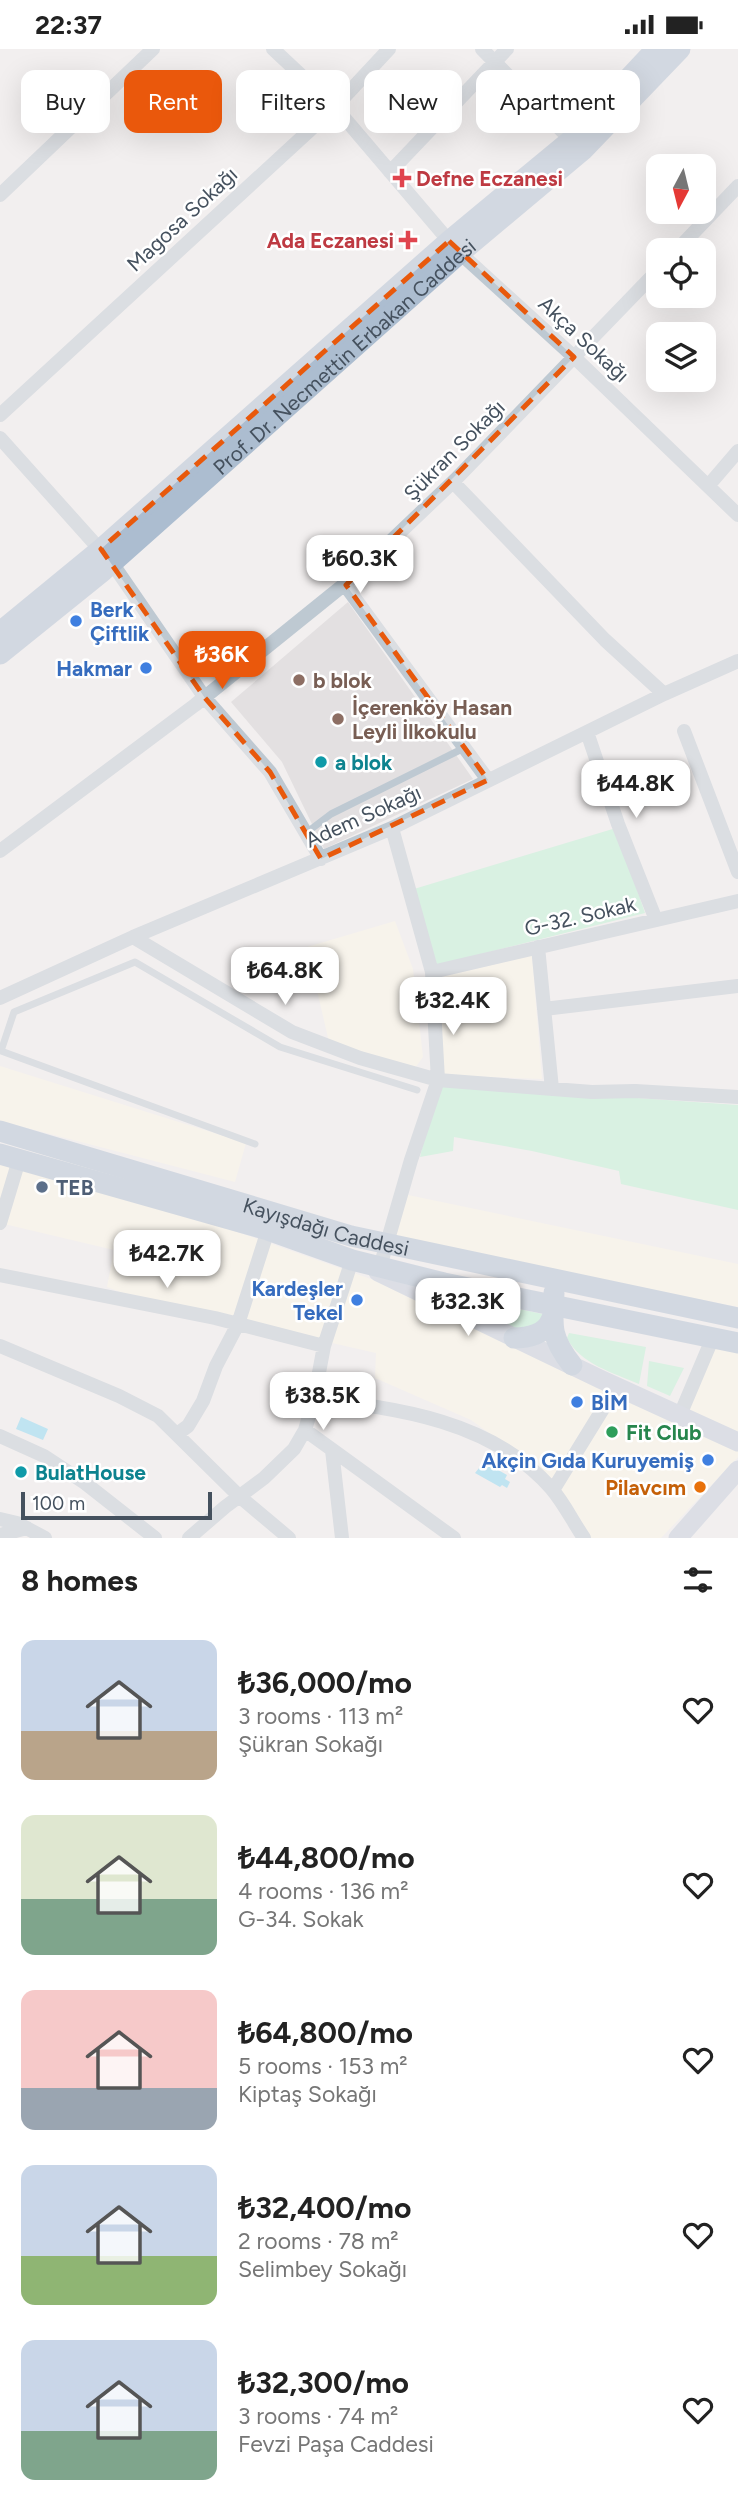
<!DOCTYPE html>
<meta charset="utf-8">
<style>
:root{--surface:#fff;--page:#f6f6f6;--text:#222;--muted:#767676;--accent:#ea580c}
body{margin:0;font-family:Figtree,sans-serif;background:var(--page);color:var(--text);height:100vh;display:flex;flex-direction:column;font-size:26px;white-space:nowrap}
*{box-sizing:border-box;margin:0}
p{font-size:23px;color:var(--muted)}
.icon{flex:none;width:38px;height:38px;fill:none;stroke:currentColor;stroke-width:2;stroke-linecap:round;stroke-linejoin:round}
.map{position:relative;height:1489px;overflow:hidden}
.side{display:flex;flex-direction:column;background:var(--surface);flex:1}
.side>*{flex:none}
.hud{position:absolute;left:21px;top:21px;width:696px;height:63px;display:flex;gap:14px}
.needle{width:46px;rotate:187deg}
.tools{position:absolute;left:646px;top:105px;display:grid;gap:14px}
.tools a{display:grid;place-items:center;width:70px;height:70px;border-radius:14px;background:var(--surface);box-shadow:0 7px 28px #0002;font-size:35px}
.scale{position:absolute;left:21px;bottom:18px;width:191px;box-sizing:border-box;padding-left:7px;border:4px solid #45515e;border-top:0;font-size:19px;line-height:24px;white-space:nowrap;color:#45515e;-webkit-text-stroke:5px #fff;paint-order:stroke}
.price{position:absolute;translate:-50% -60px;padding:0 16px;border-radius:14px;background:#fff;color:#222;font-size:23px;line-height:46px;filter:drop-shadow(0 2px 4px #0008)}
.price::after{content:'';position:absolute;left:50%;top:42px;width:21px;height:16px;margin-left:-10px;background:inherit;clip-path:polygon(0 0,100% 0,50% 100%)}
.price.on{background:var(--accent);color:#fff}
ul{padding:0;list-style:none}
li{display:flex;align-items:center;gap:21px;height:175px;padding:0 21px}
li span{display:grid;place-items:center;flex:none;width:196px;height:140px;border-radius:14px;color:#555}
li>.icon{margin-inline-start:auto}
span .icon{width:84px;height:84px;fill:#fffc;stroke-width:1}
li b{font-size:30px}
h2{display:flex;justify-content:space-between;align-items:center;height:84px;padding:0 21px;font-size:30px}
.pill{padding:0 24px;border-radius:14px;background:var(--surface);box-shadow:0 7px 28px #0002;font-size:24px;line-height:63px}
.pill.on{background:var(--accent);color:#fff}
.status{display:flex;justify-content:space-between;align-items:center;height:49px;padding:0 35px;background:var(--surface);direction:ltr}
.status svg{height:19px;fill:currentColor}
.map>svg:first-child{display:block}
</style>
<div class="status"><b>22:37</b><svg viewBox="0 0 49 12"><path d="M0 12V9h3v3zM5 12V6h3v6zM10 12V3h3v9zM15 12V0h3v12zM26 1h20v11H26zM47 4h2v5h-2z"/></svg></div>
<div class="map">
<svg width="738" height="1489" viewBox="0 0 738 1489">
<rect width="100%" height="100%" fill="#f2efef"/>
<path fill="#fdf8e7" d="M395 872 413 920 423 1008 415 1019 329 993 307 898Z
M532 906 542 1030 443 1026 438 929Z
M0 1017 246 1094 235 1133 0 1072Z
M0 1115 226 1179 385 1235 738 1400V1408L661 1489H585L546 1425 471 1371 375 1329 376 1304 139 1250 107 1238 114 1201 0 1174Z
M408 1146 738 1215V1258L392 1189Z
M716 1295 738 1300V1387L688 1363Z"/>
<path fill="#e3e0e1" d="M348 553 473 730 324 800 282 713 231 653Z"/>
<path fill="#baf3d3" d="M616 779 645 864 437 916 414 840Z
M437 1035 738 1056V1161L621 1135 619 1122 532 1102 454 1088 453 1102 420 1108Z
M432 1241 547 1266 534 1279 519 1284Z
M569 1284 646 1298 639 1335C614 1324 580 1315 567 1289Z
M649 1312 684 1319 670 1347 647 1337Z"/>
<path fill="#83d7f4" d="M21 1368 48 1380 43 1391 16 1380Z
M484 1413 507 1426 505 1430 510 1433 507 1439 502 1436 500 1438 475 1424Z"/>
<g fill="none" stroke-linecap="round" stroke-linejoin="round">
<path stroke="#bec9d2" stroke-width="7" d="M306 784 331 765 458 702
M255 1095 1 1002 14 963 135 913 280 998 417 1041"/>
<path stroke="#bec9d2" stroke-width="14" d="M273 0 335 58 449 192
M482 0 571 91
M390 123 507 0
M0 146 153 0
M677 201 738 137
M460 204 574 308 738 466
M0 366 335 58 389 0
M0 389 112 514 205 649 270 723 321 810
M453 433 605 591 664 645
M708 437 738 402
M345 536 488 731
M684 682 738 823
M587 683 618 775 656 871
M0 802 195 656 351 530 456 430 658 221
M133 888 292 983 360 1009 438 1031 592 1043 635 1042 738 1048
M538 898 552 1040
M432 923 738 852
M0 949 133 888 392 779 664 645 738 612
M544 960 738 937
M0 1174 19 1111
M380 1218 411 1111 438 1031 432 923 392 779
M0 1226 215 1269 324 1297
M0 1297 119 1347 158 1367 239 1447 289 1489
M314 1350C398 1359 492 1372 551 1439 564 1454 573 1473 584 1489
M680 1366 713 1288
M305 1381 454 1489
M177 1385 188 1377 203 1352 216 1317 238 1275 268 1181
M0 1387 44 1407 85 1434 155 1489
M332 1401 342 1489
M553 1441 617 1337
M0 1470 17 1474 45 1489
M0 1486 27 1479
M189 1489 225 1458 264 1429 294 1400 305 1381 314 1350 324 1297 352 1211"/>
<path stroke="#c0cbda" stroke-width="19" d="M378 1223 600 1330 738 1393
M678 1489 738 1421"/>
<g stroke="#acbdd0" stroke-width="21">
<path d="M0 583 101 500 449 192 571 91 656 0"/>
<path id="s1" d="M0 605 103 522 460 204 583 101 680 0"/>
<path id="s2" d="M0 1082 351 1187 738 1269"/>
<path d="M0 1105 268 1181 352 1211 444 1234 738 1294"/>
<path d="M554 1244C552 1277 550 1288 572 1316"/>
<path d="M514 1289C528 1289 546 1285 551 1271"/>
</g>
</g>
<path d="M0 0H738V1489H0ZM449 192 574 308 346 536 488 731 321 810 270 723 205 649 101 500Z" fill="#f2efef" fill-opacity=".55" fill-rule="evenodd"/>
<path fill="none" stroke="#e8590c" stroke-width="5" stroke-dasharray="14 9" stroke-linejoin="round" d="M449 192 574 308 346 536 488 731 321 810 270 723 205 649 101 500Z"/>
<g fill="#e0444e" stroke="#fff" stroke-width="2.5">
<path d="M398.5 118.5h7v7h7v7h-7v7h-7v-7h-7v-7h7z"/>
<path d="M404.5 180.5h7v7h7v7h-7v7h-7v-7h-7v-7h7z"/>
</g>
<g fill="#3f7fe0" stroke="#fff" stroke-width="2.5">
<circle cx="76" cy="572" r="7"/>
<circle cx="146" cy="619" r="7"/>
<circle cx="357" cy="1251" r="7"/>
<circle cx="577" cy="1353" r="7"/>
<circle cx="708" cy="1411" r="7"/>
</g>
<g fill="#8d6e63" stroke="#fff" stroke-width="2.5">
<circle cx="299" cy="631" r="7"/>
<circle cx="338" cy="670" r="7"/>
</g>
<g fill="#0f9aa8" stroke="#fff" stroke-width="2.5">
<circle cx="321" cy="713" r="7"/>
<circle cx="21" cy="1423" r="7"/>
</g>
<circle fill="#5c6f8a" stroke="#fff" stroke-width="2.5" cx="42" cy="1138" r="7"/>
<circle fill="#2e9e5b" stroke="#fff" stroke-width="2.5" cx="612" cy="1383" r="7"/>
<circle fill="#e8710a" stroke="#fff" stroke-width="2.5" cx="700" cy="1438" r="7"/>
<g text-anchor="middle" dominant-baseline="central" stroke-width="5" stroke-linejoin="round" paint-order="stroke">
<g font-size="21" font-weight="bold" fill="#be3a42" stroke="#fff" text-anchor="start">
<text x="416" y="129">Defne Eczanesi</text>
<text x="394" y="191" text-anchor="end">Ada Eczanesi</text>
</g>
<g font-size="21" fill="#45515e" stroke="#fff">
<text transform="translate(182 170) rotate(-43)">Magosa Sokağı</text>
<text transform="translate(584 290) rotate(43)">Akça Sokağı</text>
<text stroke="none"><textPath href="#s1" startOffset="455">Prof. Dr. Necmettin Erbakan Caddesi</textPath></text>
<text transform="translate(454 401) rotate(-45)">Şükran Sokağı</text>
<text transform="translate(363 767) rotate(-24)">Adem Sokağı</text>
<text transform="translate(580 867) rotate(-13)">G-32. Sokak</text>
<text stroke="none"><textPath href="#s2" startOffset="340">Kayışdağı Caddesi</textPath></text>
</g>
<g font-size="21" font-weight="bold" fill="#366cbe" stroke="#fff" text-anchor="end">
<text x="90" y="560" text-anchor="start">Berk<tspan x="90" dy="24">Çiftlik</tspan></text>
<text x="132" y="619">Hakmar</text>
<text x="343" y="1239">Kardeşler<tspan x="343" dy="24">Tekel</tspan></text>
<text x="591" y="1353" text-anchor="start">BİM</text>
<text x="694" y="1411">Akçin Gıda Kuruyemiş</text>
</g>
<g font-size="21" font-weight="bold" fill="#785e54" stroke="#fff" text-anchor="start">
<text x="313" y="631">b blok</text>
<text x="352" y="658">İçerenköy Hasan<tspan x="352" dy="24">Leyli İlkokulu</tspan></text>
</g>
<g font-size="21" font-weight="bold" fill="#0d838f" stroke="#fff" text-anchor="start">
<text x="335" y="713">a blok</text>
<text x="35" y="1423">BulatHouse</text>
</g>
<g font-size="21" font-weight="bold" fill="#4e5e75" stroke="#fff" text-anchor="start">
<text x="56" y="1138">TEB</text>
</g>
<g font-size="21" font-weight="bold" fill="#27864d" stroke="#fff" text-anchor="start">
<text x="626" y="1383">Fit Club</text>
</g>
<g font-size="21" font-weight="bold" fill="#c56008" stroke="#fff" text-anchor="end">
<text x="686" y="1438">Pilavcım</text>
</g>
</g>
</svg>
<div class="tools">
<a><svg class="needle" viewBox="-14 -14 28 28"><path d="M0-13l5 13h-10z" fill="#e53935"/><path d="M0 13l5-13h-10z" fill="#767676"/></svg></a>
<a><svg class="icon" aria-label="locate" viewBox="0 0 24 24"><circle cx="12" cy="12" r="6"/><path d="M12 2v4M12 18v4M2 12h4M18 12h4"/></svg></a>
<a><svg class="icon" aria-label="layers" viewBox="0 0 24 24"><path d="M12 4l9 5-9 5-9-5zM3 14l9 5 9-5"/></svg></a>
</div>
<div class="scale">100 m</div>
<b class="price" style="left:360px;top:546px">₺60.3K</b>
<b class="price on" style="left:222px;top:642px">₺36K</b>
<b class="price" style="left:636px;top:771px">₺44.8K</b>
<b class="price" style="left:285px;top:958px">₺64.8K</b>
<b class="price" style="left:453px;top:988px">₺32.4K</b>
<b class="price" style="left:167px;top:1241px">₺42.7K</b>
<b class="price" style="left:468px;top:1289px">₺32.3K</b>
<b class="price" style="left:323px;top:1383px">₺38.5K</b>
<div class="hud">
<a class="pill">Buy</a>
<a class="pill on">Rent</a>
<a class="pill">Filters</a>
<a class="pill">New</a>
<a class="pill">Apartment</a>
</div>
</div>
<section class="side">
<h2>8 homes<svg class="icon" aria-label="filters" viewBox="0 0 24 24"><path d="M4 7h16M4 17h16"/><circle cx="9" cy="7" r="2"/><circle cx="15" cy="17" r="2"/></svg></h2>
<ul>
<li><span style="background:linear-gradient(#c9d6e8 65%,#b9a48a 0)"><svg class="icon" aria-label="home" viewBox="0 0 24 24"><path d="M3 11l9-7 9 7M6 9v11h12V9"/></svg></span><div><b>₺36,000/mo</b><p>3 rooms · 113 m²</p><p>Şükran Sokağı</p></div><svg class="icon" aria-label="heart" viewBox="0 0 24 24"><path d="M12 20l-8-8c-3-5 5-10 8-4 3-6 11-1 8 4z"/></svg></li>
<li><span style="background:linear-gradient(#dfe7d0 60%,#7fa58c 0)"><svg class="icon" aria-label="home" viewBox="0 0 24 24"><path d="M3 11l9-7 9 7M6 9v11h12V9"/></svg></span><div><b>₺44,800/mo</b><p>4 rooms · 136 m²</p><p>G-34. Sokak</p></div><svg class="icon" aria-label="heart" viewBox="0 0 24 24"><path d="M12 20l-8-8c-3-5 5-10 8-4 3-6 11-1 8 4z"/></svg></li>
<li><span style="background:linear-gradient(#f6c9c9 70%,#9aa5b1 0)"><svg class="icon" aria-label="home" viewBox="0 0 24 24"><path d="M3 11l9-7 9 7M6 9v11h12V9"/></svg></span><div><b>₺64,800/mo</b><p>5 rooms · 153 m²</p><p>Kiptaş Sokağı</p></div><svg class="icon" aria-label="heart" viewBox="0 0 24 24"><path d="M12 20l-8-8c-3-5 5-10 8-4 3-6 11-1 8 4z"/></svg></li>
<li><span style="background:linear-gradient(#c9d6e8 65%,#8fb573 0)"><svg class="icon" aria-label="home" viewBox="0 0 24 24"><path d="M3 11l9-7 9 7M6 9v11h12V9"/></svg></span><div><b>₺32,400/mo</b><p>2 rooms · 78 m²</p><p>Selimbey Sokağı</p></div><svg class="icon" aria-label="heart" viewBox="0 0 24 24"><path d="M12 20l-8-8c-3-5 5-10 8-4 3-6 11-1 8 4z"/></svg></li>
<li><span style="background:linear-gradient(#c9d6e8 65%,#7fa58c 0)"><svg class="icon" aria-label="home" viewBox="0 0 24 24"><path d="M3 11l9-7 9 7M6 9v11h12V9"/></svg></span><div><b>₺32,300/mo</b><p>3 rooms · 74 m²</p><p>Fevzi Paşa Caddesi</p></div><svg class="icon" aria-label="heart" viewBox="0 0 24 24"><path d="M12 20l-8-8c-3-5 5-10 8-4 3-6 11-1 8 4z"/></svg></li>
</ul>
</section>
